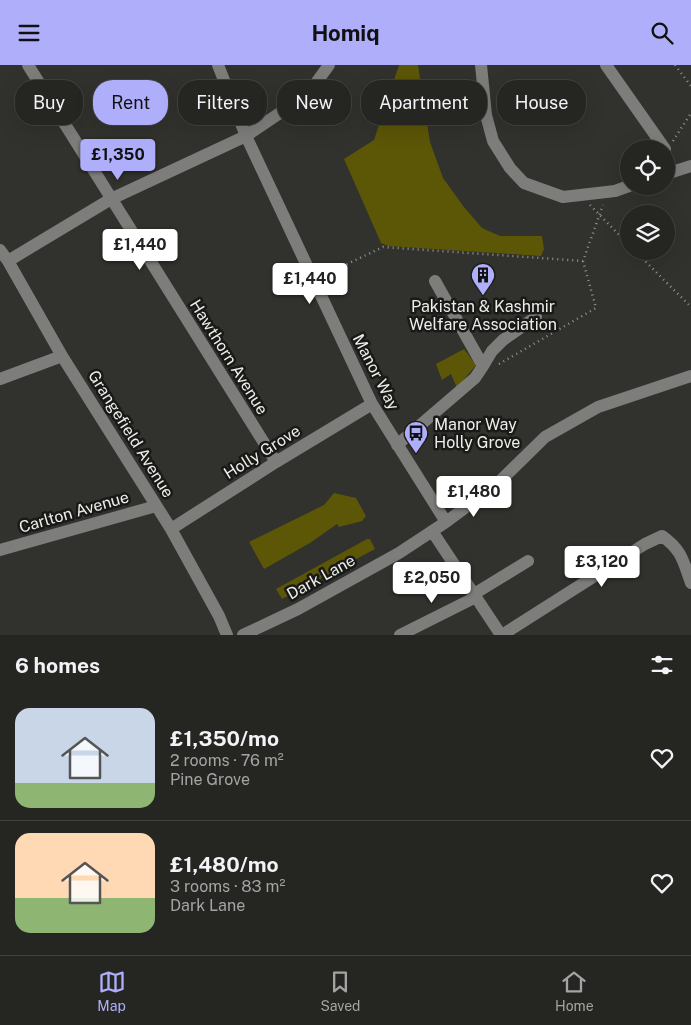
<!DOCTYPE html>
<meta charset="utf-8">
<style>
:root{--surface:#252522;--page:#2d2d2a;--text:#f1f3f6;--muted:#a3a5a5;--line:#424240;--accent:#afaefa}
body{margin:0;font-family:"Public Sans",sans-serif;background:var(--page);color:var(--text);height:100vh;display:flex;flex-direction:column;font-size:19px;white-space:nowrap}
*{box-sizing:border-box;margin:0}
p{font-size:16px;color:var(--muted)}
.icon{flex:none;width:28px;height:28px;fill:none;stroke:currentColor;stroke-width:2;stroke-linecap:round;stroke-linejoin:round}
.map{position:relative;height:570px;overflow:hidden}
.sheet{display:flex;flex-direction:column;background:var(--surface);flex:1}
.sheet>*{flex:none}
.hud{position:absolute;left:15px;top:15px;width:661px;height:45px;display:flex;gap:10px}
.tools{position:absolute;left:620px;top:75px;display:grid;gap:10px}
.tools a{display:grid;place-items:center;width:55px;height:55px;border-radius:50%;background:var(--surface);box-shadow:0 5px 20px #0002,0 0 0 1px var(--line);font-size:25px}
.price{position:absolute;translate:-50% -42px;padding:0 11px;border-radius:5px;background:#fff;color:#222;font-size:16px;line-height:32px;filter:drop-shadow(0 1px 2px #0008)}
.price::after{content:'';position:absolute;left:50%;top:30px;width:15px;height:11px;margin-left:-8px;background:inherit;clip-path:polygon(0 0,100% 0,50% 100%)}
.price.current{background:var(--accent);color:#111}
ul{padding:0;list-style:none}
li{display:flex;align-items:center;gap:15px;height:125px;padding:0 15px}
li+li{border-top:1px solid var(--line)}
li span{display:grid;place-items:center;flex:none;width:140px;height:100px;border-radius:15px;color:#555}
li>.icon{margin-inline-start:auto}
span .icon{width:60px;height:60px;fill:#fffc;stroke-width:1}
li b{font-size:21px}
h2{display:flex;justify-content:space-between;align-items:center;height:60px;padding:0 15px;font-size:21px}
.tag{padding:0 18px;border-radius:20px;background:var(--surface);box-shadow:0 5px 20px #0002,0 0 0 1px var(--line);font-size:18px;line-height:45px}
.tag.current{background:var(--accent);color:#111}
header{display:flex;justify-content:space-between;align-items:center;height:65px;padding:0 15px;background:var(--accent);color:#111;font-size:22px;font-weight:700}
.tab-bar{display:flex;justify-content:space-around;align-items:center;height:70px;border-top:1px solid var(--line);background:var(--surface);font-size:14px;color:var(--muted)}
.tab-bar a{display:grid;justify-items:center;gap:2px}
.tab-bar .current{color:var(--accent)}
.map>svg:first-child{display:block}
</style>
<header><svg class="icon" aria-label="menu" viewBox="0 0 24 24"><path d="M4 6h16M4 12h16M4 18h16"/></svg>Homiq<svg class="icon" aria-label="search" viewBox="0 0 24 24"><circle cx="10" cy="10" r="6"/><path d="M15 15l6 6"/></svg></header>
<div class="map">
<svg width="691" height="570" viewBox="0 0 691 570">
<rect width="100%" height="100%" fill="#31312d"/>
<path fill="#5c5607" d="M399 0H418L430 77 443 113 464 142 482 163 500 171H542L544 184 541 191 388 181 381 178 344 94 374 75Z
M464 284 476 300 457 323 451 309 442 315 436 299Z
M334 428 356 433 366 451 362 456 339 462 337 459 310 478 264 504 249 477 324 440Z
M367 474H370L375 484 282 534 276 524Z"/>
<g fill="none" stroke-linecap="round" stroke-linejoin="round">
<path stroke="#959592" stroke-width="2.5" stroke-dasharray="1 4" stroke-linecap="butt" d="M675 0 691 21
M673 76 691 48
M590 140 629 180
M635 186 691 242
M324 210 383 182 583 196 603 140
M499 299 596 243 583 196"/>
<path stroke="#7d7d7b" stroke-width="12" d="M28 0 276 397
M218 0 246 71 372 339 446 457
M481 0 486 50 493 76 510 103 524 118 563 132 615 126 629 121
M606 0 665 84
M666 109 691 101
M0 185 8 196 62 291 171 464 219 551 227 570
M8 196 111 134 246 71 308 29 329 0
M435 216 483 301
M0 314 62 291
M397 380 475 313 483 301 492 286 503 275 536 252
M171 464 276 397 372 339
M432 466 501 570
M0 485 156 441
M474 529 528 496
M243 570 298 544 399 488 446 457 497 419 545 372 598 342 691 311
M400 570 476 532
M502 570 645 479 662 471C682 485 683 496 691 518"/>
</g>
<defs>
<g id="building-pin" transform="scale(1.25)"><path d="M0 17L-7.5 6A9.5 9.5 0 1 1 7.5 6Z" fill="#afaefa" stroke="#191917"/><path d="M-4-6H4V6H1V3H-1V6H-4ZM-2.5-4.3h1.7v1.8h-1.7ZM.8-4.3h1.7v1.8H.8ZM-2.5-1h1.7V.8h-1.7ZM.8-1h1.7V.8H.8Z" fill="#111"/></g>
<g id="bus-pin" transform="scale(1.25)"><path d="M0 17L-7.5 6A9.5 9.5 0 1 1 7.5 6Z" fill="#afaefa" stroke="#191917"/><path d="M-5-6H5V4H4V6H2V4H-2V6H-4V4H-5ZM-3.5-4V0h7V-4ZM-3.5 1.2v1.5H-2V1.2ZM2 1.2v1.5H3.5V1.2Z" fill="#111"/></g>
</defs>
<g fill-rule="evenodd">
<use href="#building-pin" x="483" y="210"/>
<use href="#bus-pin" x="416" y="368"/>
</g>
<g text-anchor="middle" dominant-baseline="central" stroke-width="5" stroke-linejoin="round" paint-order="stroke">
<g font-size="16" fill="#ededea" stroke="#191917">
<text x="483" y="241">Pakistan &amp; Kashmir<tspan x="483" dy="18">Welfare Association</tspan></text>
<text x="434" y="359" text-anchor="start">Manor Way<tspan x="434" dy="18">Holly Grove</tspan></text>
</g>
<g font-size="16" fill="#ededea" stroke="#191917">
<text transform="translate(229 292) rotate(58)">Hawthorn Avenue</text>
<text transform="translate(376 307) rotate(63)">Manor Way</text>
<text transform="translate(131 369) rotate(58)">Grangefield Avenue</text>
<text transform="translate(262 387) rotate(-32)">Holly Grove</text>
<text transform="translate(74 447) rotate(-16)">Carlton Avenue</text>
<text transform="translate(321 512) rotate(-29)">Dark Lane</text>
</g>
</g>
</svg>
<div class="tools">
<a><svg class="icon" aria-label="locate" viewBox="0 0 24 24"><circle cx="12" cy="12" r="6"/><path d="M12 2v4M12 18v4M2 12h4M18 12h4"/></svg></a>
<a><svg class="icon" aria-label="layers" viewBox="0 0 24 24"><path d="M12 4l9 5-9 5-9-5zM3 14l9 5 9-5"/></svg></a>
</div>
<b class="price current" style="left:118px;top:116px">£1,350</b>
<b class="price" style="left:140px;top:206px">£1,440</b>
<b class="price" style="left:310px;top:240px">£1,440</b>
<b class="price" style="left:474px;top:453px">£1,480</b>
<b class="price" style="left:602px;top:523px">£3,120</b>
<b class="price" style="left:432px;top:539px">£2,050</b>
<div class="hud">
<a class="tag">Buy</a>
<a class="tag current">Rent</a>
<a class="tag">Filters</a>
<a class="tag">New</a>
<a class="tag">Apartment</a>
<a class="tag">House</a>
</div>
</div>
<section class="sheet">
<h2>6 homes<svg class="icon" aria-label="filters" viewBox="0 0 24 24"><path d="M4 7h16M4 17h16"/><circle cx="9" cy="7" r="2"/><circle cx="15" cy="17" r="2"/></svg></h2>
<ul>
<li><span style="background:linear-gradient(#c9d6e8 75%,#8fb573 0)"><svg class="icon" aria-label="home" viewBox="0 0 24 24"><path d="M3 11l9-7 9 7M6 9v11h12V9"/></svg></span><div><b>£1,350/mo</b><p>2 rooms · 76 m²</p><p>Pine Grove</p></div><svg class="icon" aria-label="heart" viewBox="0 0 24 24"><path d="M12 20l-8-8c-3-5 5-10 8-4 3-6 11-1 8 4z"/></svg></li>
<li><span style="background:linear-gradient(#ffd9b3 65%,#8fb573 0)"><svg class="icon" aria-label="home" viewBox="0 0 24 24"><path d="M3 11l9-7 9 7M6 9v11h12V9"/></svg></span><div><b>£1,480/mo</b><p>3 rooms · 83 m²</p><p>Dark Lane</p></div><svg class="icon" aria-label="heart" viewBox="0 0 24 24"><path d="M12 20l-8-8c-3-5 5-10 8-4 3-6 11-1 8 4z"/></svg></li>
</ul>
</section>
<nav class="tab-bar">
<a class="current"><svg class="icon" aria-label="map" viewBox="0 0 24 24"><path d="M3 6l6-2 6 2 6-2v14l-6 2-6-2-6 2zM9 4v14M15 6v14"/></svg>Map</a>
<a><svg class="icon" aria-label="saved" viewBox="0 0 24 24"><path d="M7 4h10v16l-5-4-5 4z"/></svg>Saved</a>
<a><svg class="icon" aria-label="home" viewBox="0 0 24 24"><path d="M3 11l9-7 9 7M6 9v11h12V9"/></svg>Home</a>
</nav>
